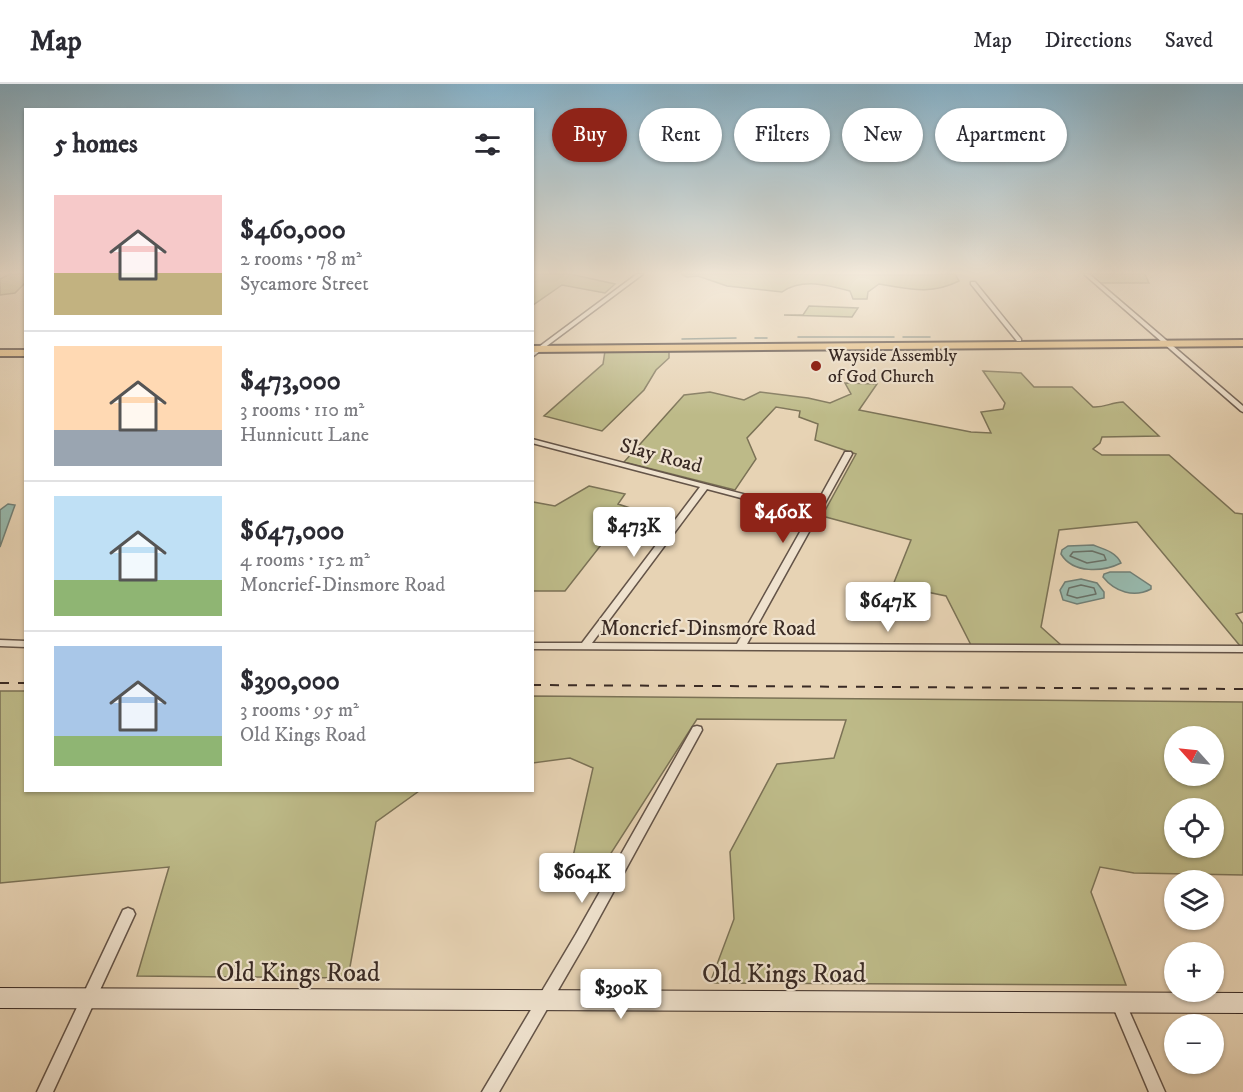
<!DOCTYPE html>
<meta charset="utf-8">
<style>
:root{--surface:#fff;--page:#f7f7f7;--text:#2b2b33;--muted:#7c7c81;--line:#e1e1e2;--accent:#8f2418}
body{margin:0;font-family:"IM FELL DW Pica",serif;background:var(--page);color:var(--text);height:100vh;display:flex;flex-direction:column;font-size:22px;white-space:nowrap}
*{box-sizing:border-box;margin:0}
p{font-size:20px;color:var(--muted)}
.icon{flex:none;width:33px;height:33px;fill:none;stroke:currentColor;stroke-width:2;stroke-linecap:round;stroke-linejoin:round}
.map{position:relative;flex:1;overflow:hidden}
.drawer{position:absolute;left:24px;top:24px;width:510px;height:684px;display:flex;flex-direction:column;background:var(--surface);border-radius:0px;box-shadow:0 2px 4px #0004}
.drawer>*{flex:none}
.guide{position:absolute;left:552px;top:24px;width:570px;height:54px;display:flex;gap:12px}
.needle{width:39px;rotate:297deg}
.buttons{position:absolute;left:1164px;top:642px;display:grid;gap:12px}
.buttons a{display:grid;place-items:center;width:60px;height:60px;border-radius:50%;background:var(--surface);box-shadow:0 2px 4px #0004;font-size:30px}
.price{position:absolute;translate:-50% -51px;padding:0 14px;border-radius:6px;background:#fff;color:#222;font-size:20px;line-height:39px;filter:drop-shadow(0 2px 3px #0008)}
.price::after{content:'';position:absolute;left:50%;top:36px;width:18px;height:14px;margin-left:-9px;background:inherit;clip-path:polygon(0 0,100% 0,50% 100%)}
.price.active{background:var(--accent);color:#fff}
ul{padding:0;list-style:none}
li{display:flex;align-items:center;gap:18px;height:150px;padding:0 30px}
li+li{border-top:2px solid var(--line)}
li span{display:grid;place-items:center;flex:none;width:168px;height:120px;border-radius:0px;color:#555}
li>.icon{margin-inline-start:auto}
span .icon{width:72px;height:72px;fill:#fffc;stroke-width:1}
li b{font-size:26px}
h2{display:flex;justify-content:space-between;align-items:center;height:72px;padding:0 30px;font-size:26px}
.chip{padding:0 21px;border-radius:27px;background:var(--surface);box-shadow:0 2px 4px #0004;font-size:21px;line-height:54px}
.chip.active{background:var(--accent);color:#fff}
header{display:flex;align-items:center;gap:36px;box-sizing:border-box;height:84px;padding:0 30px;background:var(--surface);border-bottom:2px solid var(--line)}
header strong{font-size:28px}
nav{display:flex;gap:33px;margin-inline-start:auto;font-size:21px}
.map>svg:first-child{display:block}
</style>
<header>
<strong>Map</strong>
<nav><a>Map</a><a>Directions</a><a>Saved</a></nav>
</header>
<div class="map">
<svg width="1243" height="1008" viewBox="0 0 1243 1008">
<rect width="100%" height="100%" fill="#e7d3b4"/>
<filter id="stains"><feTurbulence type="fractalNoise" baseFrequency=".00333" numOctaves="4"/><feColorMatrix values="0 0 0 0 .2 0 0 0 0 .09 0 0 0 0 .02 0 0 0 .5 -.17"/></filter>
<radialGradient id="worn" r=".72"><stop offset=".6" stop-color="#630" stop-opacity="0"/><stop offset="1" stop-color="#630" stop-opacity=".3"/></radialGradient>
<path fill="#bdba88" stroke="#7b7256" stroke-width="1.5" fill-rule="evenodd" d="M10 190H25V199L15 209 0 211V195Z
M533 190H570L615 200 605 209 562 201 533 221Z
M681 190 922 191 955 190 959 197C931 211 910 205 879 200L868 208 867 215H853L850 207C828 201 802 194 782 208L727 202 698 192 687 193Z
M1089 190H1145L1149 199H1100Z
M809 222 858 224 852 233 784 231H803Z
M605 267 669 268V274L656 286 644 306 602 347 544 332 603 280Z
M983 287 1021 289 1034 303H1072L1093 323C1105 324 1111 318 1123 318L1159 352 1102 353 1100 359 1093 365 1102 371H1169L1235 429 1243 430V528L1236 530 1243 540V563H1241L1137 438 1059 446 1041 543 1061 561H971L946 512 893 501 911 456 822 432 856 370 815 356 818 340 799 333 800 327 776 323 747 354 756 375 735 406 624 378 684 311 710 308 744 316 760 308 808 314 830 319 851 310 845 299 877 300 859 326 971 348 991 349 981 328 1003 325 1005 319Z
M589 402 625 410 618 420 630 424 565 507H533V418L555 422Z
M0 607H25L26 706 419 707 376 738 348 894 137 892 169 783 0 799Z
M532 612 1243 618V791L1134 789 1100 783 1091 808 1126 901 710 899 734 835 730 768 777 680 834 674 846 636 697 635 590 802 567 799 593 684 570 674 533 679ZM1174 652H1214V692H1174ZM1174 724H1214V764H1174Z"/>
<path fill="#97b8ac" stroke="#717f76" stroke-width="1.5" d="M8 420 15 421 0 463V426Z
M1093 461C1104 465 1116 468 1121 479 1103 488 1073 490 1061 470L1062 466 1068 462Z
M1110 488H1130L1151 502V505C1134 514 1115 508 1103 493L1104 490Z
M1081 495 1097 499 1104 508V514L1077 520 1063 516 1060 506 1065 498Z"/>
<g fill="none" stroke-linecap="round" stroke-linejoin="round">
<path stroke="#687168" stroke-width="1.5" d="M1092 467 1104 471 1106 476 1087 479 1070 472 1073 468Z
M1081 501 1094 504 1096 510 1077 514 1067 511 1069 504Z"/>
<path stroke="#717f76" stroke-width="1.5" d="M798 253H894
M903 253H930
M755 254H767
M682 255 736 254"/>
<g stroke="#645448" stroke-width="3">
<path id="street" d="M637 190H643L532 273V268Z
M1084 190H1089L1243 322V328L1241 327Z
M971 198H975L1021 255V257H1017L971 200Z
M532 355 812 428 844 370 845 368H851L852 370 747 560 1243 562V568L532 565V559H582L700 403 532 359ZM707 405 809 432 737 560 592 559Z
M0 556 26 557V563L0 562Z
M697 642 701 643 702 646 586 858 499 1008H482L576 850 693 643Z
M128 824 133 826 135 830 53 1008H37L123 826Z
M1118 911 1123 913 1165 1008H1149L1111 918 1113 913Z"/>
</g>
<g stroke="#392a24" stroke-width="2">
<path id="secondary" d="M0 904 1243 909V929L0 924Z"/>
</g>
<g stroke="#392a24" stroke-width="4">
<path id="highway" d="M1243 256V262L532 268V262Z
M0 266H26V272H0Z"/>
</g>
<use href="#street" fill="#efe2ce" fill-rule="evenodd"/>
<use href="#secondary" fill="#efe2ce" fill-rule="evenodd"/>
<use href="#highway" fill="#e4ba7a" fill-rule="evenodd"/>
<path stroke="#392a24" stroke-width="2" stroke-dasharray="9 9" stroke-linecap="butt" d="M0 599H26
M532 601 1243 605"/>
</g>
<linearGradient id="sky" x2="0" y2="1"><stop stop-color="#87b6d0"/><stop offset="0.57" stop-color="#f4ebdd"/><stop offset="1" stop-color="#f4ebdd" stop-opacity="0"/></linearGradient>
<rect width="1243" height="331" fill="url(#sky)"/>
<circle fill="#8f2418" stroke="#efe2ce" stroke-width="2" cx="816" cy="282" r="6"/>
<g text-anchor="middle" dominant-baseline="central" stroke-width="4.5" stroke-linejoin="round" paint-order="stroke">
<g font-size="18" fill="#392a24" stroke="#efe2ce" text-anchor="start">
<text x="828" y="272">Wayside Assembly<tspan x="828" dy="21">of God Church</tspan></text>
</g>
<g font-size="21" fill="#392a24" stroke="#efe2ce">
<text transform="translate(661 372) rotate(15)">Slay Road</text>
<text x="708" y="545">Moncrief-Dinsmore Road</text>
</g>
<g font-size="26" fill="#392a24" stroke="#efe2ce">
<text x="298" y="889">Old Kings Road</text>
<text x="784" y="890">Old Kings Road</text>
</g>
</g>
<rect width="100%" height="100%" filter="url(#stains)"/>
<rect width="100%" height="100%" fill="url(#worn)"/>
</svg>
<div class="buttons">
<a><svg class="needle" viewBox="-14 -14 28 28"><path d="M0-13l5 13h-10z" fill="#e53935"/><path d="M0 13l5-13h-10z" fill="#7c7c81"/></svg></a>
<a><svg class="icon" aria-label="locate" viewBox="0 0 24 24"><circle cx="12" cy="12" r="6"/><path d="M12 2v4M12 18v4M2 12h4M18 12h4"/></svg></a>
<a><svg class="icon" aria-label="layers" viewBox="0 0 24 24"><path d="M12 4l9 5-9 5-9-5zM3 14l9 5 9-5"/></svg></a>
<a>+</a>
<a>−</a>
</div>
<b class="price active" style="left:783px;top:460px">$460K</b>
<b class="price" style="left:634px;top:474px">$473K</b>
<b class="price" style="left:888px;top:549px">$647K</b>
<b class="price" style="left:582px;top:820px">$604K</b>
<b class="price" style="left:621px;top:936px">$390K</b>
<div class="guide">
<a class="chip active">Buy</a>
<a class="chip">Rent</a>
<a class="chip">Filters</a>
<a class="chip">New</a>
<a class="chip">Apartment</a>
</div>
<section class="drawer">
<h2>5 homes<svg class="icon" aria-label="filters" viewBox="0 0 24 24"><path d="M4 7h16M4 17h16"/><circle cx="9" cy="7" r="2"/><circle cx="15" cy="17" r="2"/></svg></h2>
<ul>
<li><span style="background:linear-gradient(#f6c9c9 65%,#c2b280 0)"><svg class="icon" aria-label="home" viewBox="0 0 24 24"><path d="M3 11l9-7 9 7M6 9v11h12V9"/></svg></span><div><b>$460,000</b><p>2 rooms · 78 m²</p><p>Sycamore Street</p></div></li>
<li><span style="background:linear-gradient(#ffd9b3 70%,#9aa5b1 0)"><svg class="icon" aria-label="home" viewBox="0 0 24 24"><path d="M3 11l9-7 9 7M6 9v11h12V9"/></svg></span><div><b>$473,000</b><p>3 rooms · 110 m²</p><p>Hunnicutt Lane</p></div></li>
<li><span style="background:linear-gradient(#bfe0f5 70%,#8fb573 0)"><svg class="icon" aria-label="home" viewBox="0 0 24 24"><path d="M3 11l9-7 9 7M6 9v11h12V9"/></svg></span><div><b>$647,000</b><p>4 rooms · 152 m²</p><p>Moncrief-Dinsmore Road</p></div></li>
<li><span style="background:linear-gradient(#a9c7e8 75%,#8fb573 0)"><svg class="icon" aria-label="home" viewBox="0 0 24 24"><path d="M3 11l9-7 9 7M6 9v11h12V9"/></svg></span><div><b>$390,000</b><p>3 rooms · 95 m²</p><p>Old Kings Road</p></div></li>
</ul>
</section>
</div>
